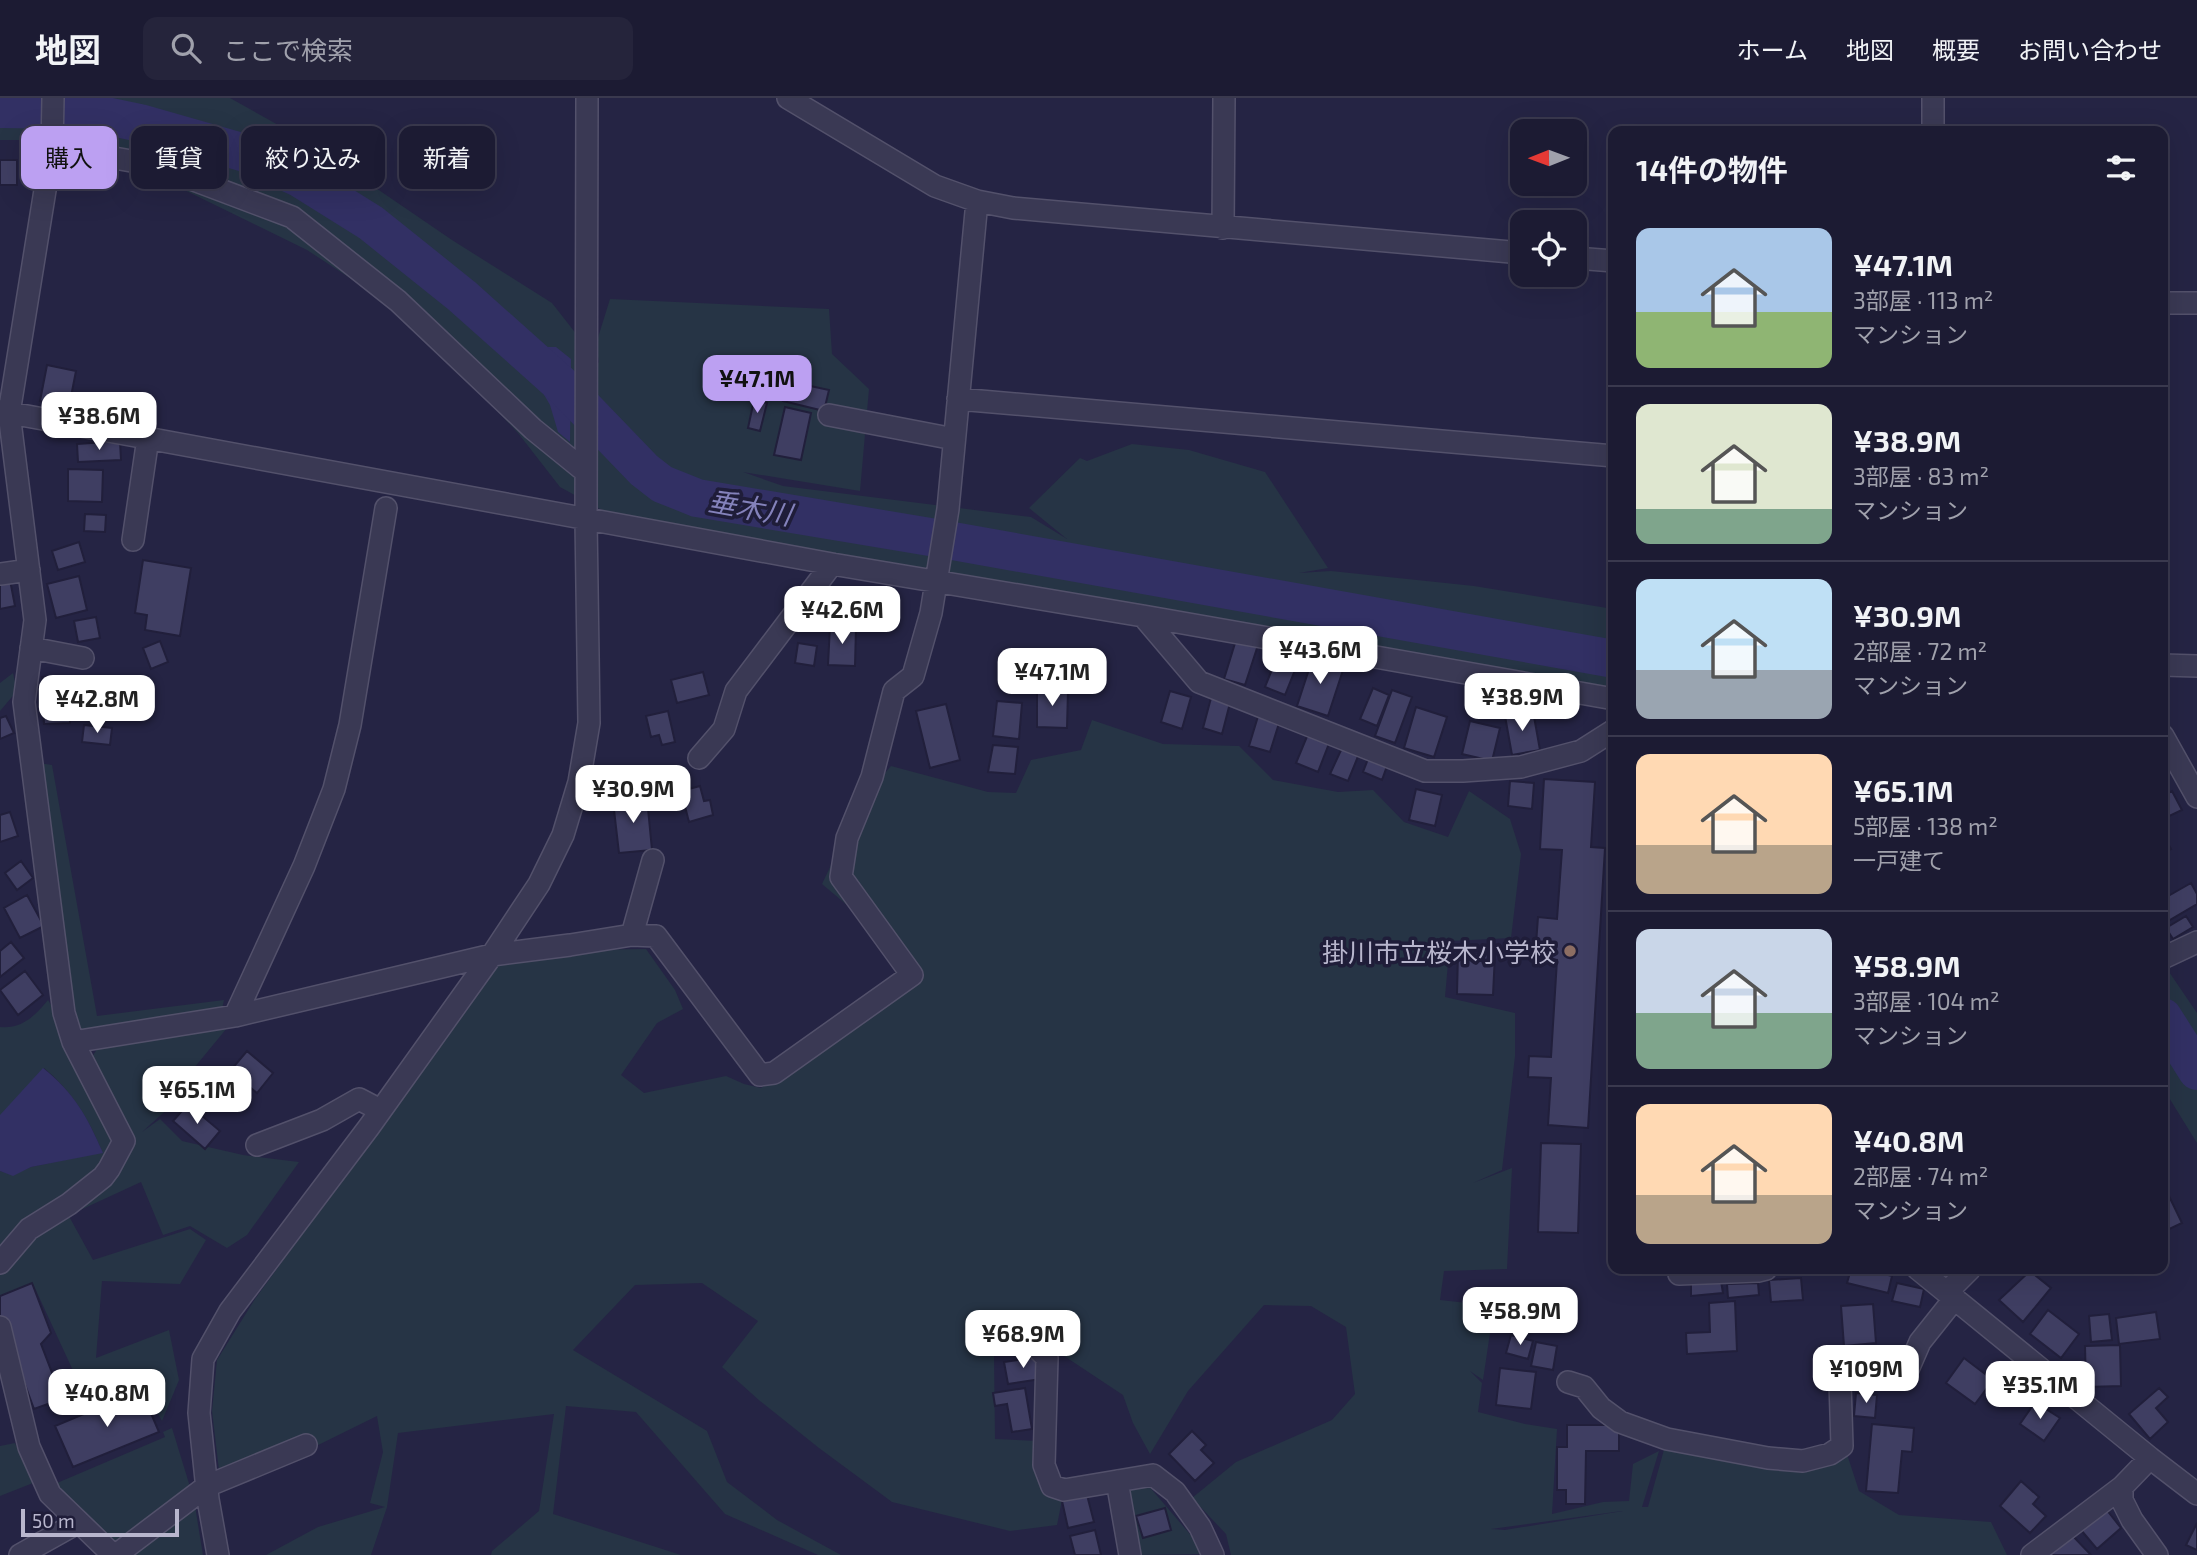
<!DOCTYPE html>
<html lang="ja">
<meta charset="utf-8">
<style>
:root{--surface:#1c1b33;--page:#25243b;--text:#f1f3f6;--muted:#a0a1ac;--line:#3a394e;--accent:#bca0f2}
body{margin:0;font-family:"Exo 2","Noto Sans JP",sans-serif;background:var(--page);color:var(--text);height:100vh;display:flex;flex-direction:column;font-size:26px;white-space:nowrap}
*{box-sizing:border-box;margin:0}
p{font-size:23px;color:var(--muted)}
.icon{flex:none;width:38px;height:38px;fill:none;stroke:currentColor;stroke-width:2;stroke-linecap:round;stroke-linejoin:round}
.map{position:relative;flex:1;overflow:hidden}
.side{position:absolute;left:1608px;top:28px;width:560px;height:1148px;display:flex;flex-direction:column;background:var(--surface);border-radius:14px;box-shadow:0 7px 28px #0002,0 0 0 2px var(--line)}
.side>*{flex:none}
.guide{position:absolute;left:21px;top:28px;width:665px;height:63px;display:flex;gap:14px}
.needle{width:46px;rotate:269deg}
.buttons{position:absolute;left:1510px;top:21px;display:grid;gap:14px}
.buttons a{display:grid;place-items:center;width:77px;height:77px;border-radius:14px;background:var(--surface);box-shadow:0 7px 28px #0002,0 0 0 2px var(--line);font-size:35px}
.scale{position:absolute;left:21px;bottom:18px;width:158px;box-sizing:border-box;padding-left:7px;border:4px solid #b8b6cd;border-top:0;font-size:19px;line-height:24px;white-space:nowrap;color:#b8b6cd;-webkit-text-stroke:5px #1f1d39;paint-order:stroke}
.price{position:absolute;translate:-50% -60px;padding:0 16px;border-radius:14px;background:#fff;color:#222;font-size:23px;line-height:46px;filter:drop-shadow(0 2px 4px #0008)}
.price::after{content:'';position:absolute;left:50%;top:42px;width:21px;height:16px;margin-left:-10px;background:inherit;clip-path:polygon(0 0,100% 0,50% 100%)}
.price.active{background:var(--accent);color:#111}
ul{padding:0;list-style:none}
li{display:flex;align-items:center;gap:21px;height:175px;padding:0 28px}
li+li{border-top:2px solid var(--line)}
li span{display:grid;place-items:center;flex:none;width:196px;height:140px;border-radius:14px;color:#555}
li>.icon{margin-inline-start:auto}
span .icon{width:84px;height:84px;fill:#fffc;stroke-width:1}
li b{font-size:30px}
h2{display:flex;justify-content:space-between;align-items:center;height:84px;padding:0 28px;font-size:30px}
.pill{padding:0 24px;border-radius:14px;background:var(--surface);box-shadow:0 7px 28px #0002,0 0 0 2px var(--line);font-size:24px;line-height:63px}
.pill.active{background:var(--accent);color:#111}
header{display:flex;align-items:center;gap:42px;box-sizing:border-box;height:98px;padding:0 35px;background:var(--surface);border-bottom:2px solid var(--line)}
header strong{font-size:33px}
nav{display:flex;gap:38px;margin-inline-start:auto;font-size:24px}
.search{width:490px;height:63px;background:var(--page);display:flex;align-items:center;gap:18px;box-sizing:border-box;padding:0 24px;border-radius:14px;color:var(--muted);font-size:26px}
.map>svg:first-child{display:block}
</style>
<header>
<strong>地図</strong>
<div class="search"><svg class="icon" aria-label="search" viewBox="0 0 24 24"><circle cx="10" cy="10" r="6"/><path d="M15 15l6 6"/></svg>ここで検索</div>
<nav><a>ホーム</a><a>地図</a><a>概要</a><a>お問い合わせ</a></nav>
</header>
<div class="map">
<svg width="2197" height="1457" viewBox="0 0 2197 1457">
<rect width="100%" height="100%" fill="#252444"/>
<path fill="#263445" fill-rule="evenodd" d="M0 0H230L307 43 452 142 552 205 599 265 596 246 610 201 829 211 832 256 869 291 860 393 743 374 783 388 1031 419 1067 441 1029 410 1080 360 1087 363 1132 346 1189 352 1265 374 1328 470 1299 475 1331 473 1474 488 1613 511V598L1069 495 891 473 611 417 560 389 518 335 408 218 307 152 168 84 24 42H0Z
M13 575 17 593 0 613V585Z
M1092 622 1163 646 1239 648 1273 682 1338 694 1373 692 1404 724 1448 739 1469 693 1510 721 1521 756 1511 840 1450 843 1445 899 1515 915V958L1502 1072 1473 1085 1512 1070 1507 1171 1444 1173 1440 1202 1494 1208 1483 1282 1470 1273 1482 1285 1478 1314 1525 1326 1557 1331 1552 1416 1603 1404 1629 1403 1633 1366 1659 1353 1642 1409H1648L1667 1341 1782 1368 1846 1353 1859 1393 1899 1417 1991 1424 2007 1457H1231L1226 1436 1192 1400 1236 1364 1332 1322 1355 1296 1346 1229 1311 1208 1264 1207 1188 1293 1150 1356 1133 1325 1123 1297 1043 1244 994 1256 995 1341 1038 1343 1064 1392 1057 1427 1010 1433 892 1404 819 1350 760 1303 722 1269 758 1223 702 1185 635 1187 573 1252 707 1333 727 1384 777 1422 841 1457H818L725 1416 636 1314 566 1308 553 1416 681 1457H491L492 1453 539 1413 554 1316 398 1335 387 1409 371 1457H266L318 1429 385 1409 370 1405 383 1354 377 1318 304 1354 220 1381 212 1313 217 1262 255 1201 295 1146 306 1127 494 868 570 852 646 851 675 892 683 911 657 925 621 977 644 995 726 978 744 986 761 990 911 861 822 786 862 702 891 668 988 694 1016 695 1031 662 1081 652ZM1623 1413 1505 1432 1491 1431 1622 1413Z
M32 664 52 667 97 918 224 902 221 915 72 941Z
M2163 865 2197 915V1045L2163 990Z
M48 902 57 917 58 933 62 940 108 1013 100 1021 125 1042 89 963 100 947 227 930 194 970 202 980 142 1034 160 1021 182 1043 243 1057 299 1064 247 1137 227 1150 190 1128 163 1137 141 1084 0 1149V1073L13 1077 31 1069 102 1054C90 1022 71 992 44 970L0 1019V929C22 931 35 918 48 902Z
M65 1111 93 1162 190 1131 206 1142 180 1186 102 1183 96 1260 169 1232 179 1282 162 1323 140 1284 88 1305 33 1186 0 1198V1174Z
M172 1330 191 1392 116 1457 50 1388 165 1339 163 1334Z
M15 1345 33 1385 0 1398V1348Z
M1141 1379 1207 1456 1136 1457 1122 1382Z
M195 1408 203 1457H135L195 1409Z"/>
<path fill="#323064" d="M487 220 519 249H556L571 261 570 344 558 334 550 307 535 281 479 227Z
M43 970C75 996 87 1018 103 1055L31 1069 13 1078 0 1073V1017Z"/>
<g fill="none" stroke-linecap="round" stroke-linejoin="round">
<path stroke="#323064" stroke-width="38" d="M0 11 77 12 140 25 245 55 299 80 371 125 462 198 565 290 644 372 662 386 697 400 936 440 1614 561
M2163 919 2197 973"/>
</g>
<path fill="#3f3e62" stroke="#211f3b" stroke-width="2" d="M0 62H17V87H0Z
M47 267 76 273 69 309 40 303Z
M787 283 829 292 824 313 783 303Z
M754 302 767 305 760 333 748 330Z
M785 309 811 315 801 362 774 357Z
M120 343 121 362 78 364 77 346Z
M68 371 103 372 102 404 68 403Z
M85 416 106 417 105 434 84 433Z
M79 444 85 464 58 472 52 453Z
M143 462 191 470 180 538 145 532 147 517 135 515Z
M79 478 87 512 56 520 47 486Z
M10 482 15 508 0 511V484Z
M842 496 877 501 874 522 839 517Z
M96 519 100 540 78 544 74 523Z
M830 528 856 529 855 568 828 567Z
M1236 542 1258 547 1245 587 1224 581Z
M160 543 168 564 151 571 143 550Z
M798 545 817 548 814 568 795 565Z
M1279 554 1299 562 1285 597 1265 589Z
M1313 559 1344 569 1328 618 1297 608Z
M1040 560H1062V567H1089V586L1040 587Z
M703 574 709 597 677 605 671 582Z
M68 578 70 625 44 626 42 579Z
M1373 590 1389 597 1377 628 1360 621Z
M1037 591 1068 592 1067 630 1037 629Z
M1392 592 1412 599 1395 645 1375 638Z
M1170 593 1191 599 1182 631 1161 624Z
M1211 600 1230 605 1222 636 1203 630Z
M997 603 1022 605 1019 641 993 638Z
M946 606 960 662 930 670 916 613Z
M1416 609 1447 619 1434 659 1404 650Z
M668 613 675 644 662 647 659 637 651 639 646 618Z
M1533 613 1540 652 1512 657 1505 618Z
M1259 615 1280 622 1270 654 1249 648Z
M6 618 14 635 0 641V620Z
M1470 623 1500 630 1492 663 1462 656Z
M84 627 112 630 110 647 82 644Z
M1308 636 1330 643 1318 674 1296 665Z
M993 647 1018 649 1015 676 988 674Z
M1342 650 1359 656 1348 683 1330 676Z
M1368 661 1387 668 1382 682 1363 674Z
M1544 681 1595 684 1591 749 1605 750 1588 1030 1548 1027 1551 980 1528 979 1529 958 1551 959 1557 862 1535 860 1538 819 1557 821 1562 752 1540 751Z
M1510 683 1534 685 1532 711 1508 708Z
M700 688 704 703 710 702 713 717 689 724 681 693Z
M1416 691 1442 697 1435 728 1409 722Z
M2172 693 2182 712 2163 721V698Z
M647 700 652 752 619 755 613 703Z
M10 714 18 738 0 744V717Z
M2166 742 2171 751 2163 755V743Z
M21 763 33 780 17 792 5 775Z
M2191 785 2197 796V806L2163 826V801Z
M27 797 44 828 20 840 4 810Z
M2186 818 2193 829 2173 841 2166 830Z
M11 844 24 860 0 879V853Z
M1458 855 1495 856 1493 897 1457 896Z
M25 873 43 897 18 917 0 892Z
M247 953 273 975 257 995 230 973Z
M188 1006 220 1033 205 1051 173 1023Z
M1541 1045 1581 1046 1578 1135 1538 1134Z
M2167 1094 2182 1125 2163 1134V1096Z
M1851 1171H1865L1892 1178 1888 1195 1847 1185Z
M2030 1173 2051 1190 2023 1224 1999 1202Z
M1801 1180 1803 1202 1771 1204 1769 1182Z
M1721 1183 1723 1195 1691 1198V1184Z
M32 1185 51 1235 41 1246 62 1301 34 1311 0 1219V1198Z
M1758 1185 1759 1197 1728 1200 1727 1186Z
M1897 1185 1924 1191 1920 1209 1892 1203Z
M1735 1203 1737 1253 1687 1256 1686 1235 1710 1234 1709 1205Z
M1873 1206 1876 1245 1844 1248 1841 1208Z
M2048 1212 2079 1236 2061 1260 2030 1236Z
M2156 1214 2160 1241 2119 1246 2116 1220Z
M2109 1216 2112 1242 2091 1244 2089 1218Z
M1511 1237 1533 1243 1528 1261 1506 1255Z
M1536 1244 1557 1248 1553 1272 1531 1268Z
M2120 1247 2121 1288 2086 1289 2085 1248Z
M1038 1259 1041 1281 1008 1286 1004 1264Z
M1964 1260 1993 1282 1975 1306 1946 1285Z
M1500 1270 1536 1274 1531 1311 1496 1307Z
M1025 1290 1032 1331 1012 1334 1007 1306 995 1308 993 1295Z
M2159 1290 2168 1299 2156 1310 2168 1324 2150 1341 2129 1316Z
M141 1292 159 1334 73 1369 55 1328Z
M1856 1295 1877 1297 1875 1320 1854 1318Z
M2035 1304 2060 1320 2044 1343 2020 1326Z
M1872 1326 1914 1330 1912 1354 1902 1353 1898 1395 1866 1393Z
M1567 1327H1619V1353H1586L1585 1406H1566V1392H1557V1349H1567Z
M1192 1333 1206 1347 1201 1352 1214 1365 1195 1383 1169 1356Z
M2021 1383 2039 1399 2033 1406 2046 1418 2030 1435 2000 1408Z
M1087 1397 1094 1424 1068 1430 1062 1403Z
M1165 1410 1171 1432 1143 1440 1136 1418Z
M2106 1411 2121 1430 2097 1451 2081 1432Z
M2197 1425V1452L2186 1447Z
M1095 1432 1101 1457H1075L1070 1438Z
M2069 1434 2091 1457H2047Z"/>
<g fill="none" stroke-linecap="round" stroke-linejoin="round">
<g stroke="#53516b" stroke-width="24">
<path id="minor" d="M788 0 935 88 977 103 1013 110 1522 155
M1933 33V0
M52 49 154 67 292 119 398 203 533 331 581 370
M1223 130 1224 0
M1575 160 1614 163
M2163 205H2197
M958 301 1614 358
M0 313 832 466 1143 518 1199 584 1425 673H1463L1521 669 1581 653 1614 632
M829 317 954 341
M133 442 148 340
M0 476 29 472
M1143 518 1614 601
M31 550 83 560
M2163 567 2197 568
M2163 638 2197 699
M699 660 724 631 736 593 832 466
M632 837 653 762
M2163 860 2197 844
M235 918 304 768 334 691 350 627 386 410
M73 944 235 918 492 857 570 847 632 837 656 838 760 977 774 975 912 877 841 779 847 740 872 679 894 593 913 578 931 515 948 411 977 103
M257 1047 322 1022 359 1001 380 1012
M0 1165 29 1131 69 1106 103 1079 109 1071 124 1043 73 944 64 915 24 604 35 522 9 315 52 49 53 0
M1918 1171 2150 1360 2197 1396
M1679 1176 1758 1173 1766 1171
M1947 1194 1970 1171
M0 1229 29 1349 50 1396 113 1457
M1033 1246 1047 1260 1044 1367 1052 1388 1064 1392 1153 1377 1175 1394 1200 1429 1213 1457
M1568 1284 1584 1289 1601 1310 1620 1324 1667 1341 1768 1360 1803 1363 1830 1356 1842 1348 1840 1284 1850 1273 1906 1276 1920 1244 1955 1200
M2150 1360 2122 1389V1402L2132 1422 2157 1457
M1117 1383 1130 1457
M20 1457 79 1424
M116 1457 207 1388 306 1347
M218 1457 208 1401 199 1315 203 1261 230 1213 369 1029 492 857 539 786 563 737 579 684 589 625 586 421 587 0
M2032 1457 2122 1389"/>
</g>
<use href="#minor" stroke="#3a3954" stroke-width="21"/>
</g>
<circle fill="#8d6e63" stroke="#1f1d39" stroke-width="2.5" cx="1570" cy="853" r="7"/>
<g text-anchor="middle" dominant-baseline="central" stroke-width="7" stroke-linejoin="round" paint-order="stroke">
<g font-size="26" fill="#b8b6cd" stroke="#1f1d39" text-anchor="end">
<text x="1556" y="853">掛川市立桜木小学校</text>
</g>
<g font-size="28" font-style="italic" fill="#8482bb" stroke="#1f1d39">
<text transform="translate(750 409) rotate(10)">垂木川</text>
</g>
</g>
</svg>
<div class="buttons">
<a><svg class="needle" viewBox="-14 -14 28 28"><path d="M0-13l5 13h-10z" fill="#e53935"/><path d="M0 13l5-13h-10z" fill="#a0a1ac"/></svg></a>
<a><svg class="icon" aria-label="locate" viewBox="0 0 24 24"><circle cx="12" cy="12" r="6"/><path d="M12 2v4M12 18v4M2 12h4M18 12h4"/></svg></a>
</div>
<div class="scale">50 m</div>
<b class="price active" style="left:757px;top:317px">¥47.1M</b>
<b class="price" style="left:99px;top:354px">¥38.6M</b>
<b class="price" style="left:842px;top:548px">¥42.6M</b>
<b class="price" style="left:1320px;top:588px">¥43.6M</b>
<b class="price" style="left:1052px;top:610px">¥47.1M</b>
<b class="price" style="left:1522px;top:635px">¥38.9M</b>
<b class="price" style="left:97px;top:637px">¥42.8M</b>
<b class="price" style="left:633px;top:727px">¥30.9M</b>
<b class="price" style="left:197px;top:1028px">¥65.1M</b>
<b class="price" style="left:1520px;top:1249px">¥58.9M</b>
<b class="price" style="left:1023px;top:1272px">¥68.9M</b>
<b class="price" style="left:1866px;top:1307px">¥109M</b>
<b class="price" style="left:2040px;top:1323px">¥35.1M</b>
<b class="price" style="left:107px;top:1331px">¥40.8M</b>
<div class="guide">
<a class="pill active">購入</a>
<a class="pill">賃貸</a>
<a class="pill">絞り込み</a>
<a class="pill">新着</a>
</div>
<section class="side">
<h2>14件の物件<svg class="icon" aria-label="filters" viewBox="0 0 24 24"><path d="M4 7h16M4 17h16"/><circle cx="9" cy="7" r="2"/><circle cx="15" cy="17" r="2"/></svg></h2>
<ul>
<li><span style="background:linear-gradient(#a9c7e8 60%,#8fb573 0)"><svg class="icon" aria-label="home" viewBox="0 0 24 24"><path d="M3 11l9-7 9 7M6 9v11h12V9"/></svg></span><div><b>¥47.1M</b><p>3部屋 · 113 m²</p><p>マンション</p></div></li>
<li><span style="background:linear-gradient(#dfe7d0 75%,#7fa58c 0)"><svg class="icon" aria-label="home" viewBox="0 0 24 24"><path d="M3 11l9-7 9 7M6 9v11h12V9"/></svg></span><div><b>¥38.9M</b><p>3部屋 · 83 m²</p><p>マンション</p></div></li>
<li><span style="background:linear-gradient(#bfe0f5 65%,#9aa5b1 0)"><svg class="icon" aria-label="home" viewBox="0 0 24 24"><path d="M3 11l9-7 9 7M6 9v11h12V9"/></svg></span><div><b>¥30.9M</b><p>2部屋 · 72 m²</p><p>マンション</p></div></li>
<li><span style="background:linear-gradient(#ffd9b3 65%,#b9a48a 0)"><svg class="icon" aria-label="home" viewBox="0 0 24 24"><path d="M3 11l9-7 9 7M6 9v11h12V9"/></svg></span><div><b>¥65.1M</b><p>5部屋 · 138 m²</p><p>一戸建て</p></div></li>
<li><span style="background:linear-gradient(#c9d6e8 60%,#7fa58c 0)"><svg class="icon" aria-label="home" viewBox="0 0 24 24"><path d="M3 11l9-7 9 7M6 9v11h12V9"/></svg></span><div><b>¥58.9M</b><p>3部屋 · 104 m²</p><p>マンション</p></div></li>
<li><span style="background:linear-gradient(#ffd9b3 65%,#b9a48a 0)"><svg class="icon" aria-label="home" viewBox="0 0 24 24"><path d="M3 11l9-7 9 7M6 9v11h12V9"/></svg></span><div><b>¥40.8M</b><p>2部屋 · 74 m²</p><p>マンション</p></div></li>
</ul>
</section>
</div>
